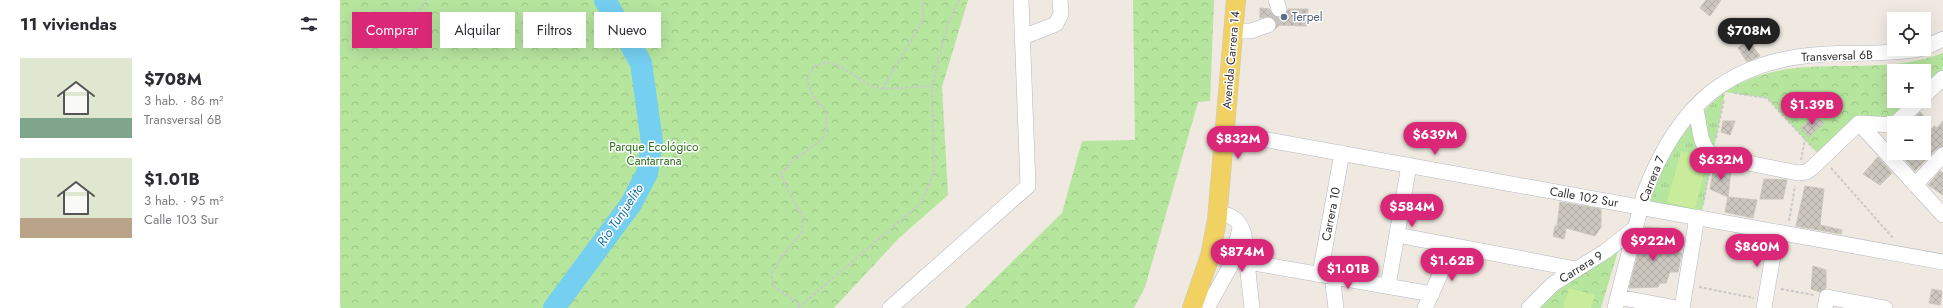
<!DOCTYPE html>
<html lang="es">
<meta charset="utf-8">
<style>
:root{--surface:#fff;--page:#f7f7f7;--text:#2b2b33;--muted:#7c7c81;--accent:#db2777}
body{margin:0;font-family:Jost,sans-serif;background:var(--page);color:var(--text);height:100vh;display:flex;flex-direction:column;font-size:15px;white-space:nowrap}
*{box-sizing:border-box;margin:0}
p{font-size:13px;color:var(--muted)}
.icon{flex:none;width:22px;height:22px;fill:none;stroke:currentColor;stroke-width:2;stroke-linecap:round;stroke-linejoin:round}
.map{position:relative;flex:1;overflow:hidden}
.panel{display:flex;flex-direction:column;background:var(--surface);width:340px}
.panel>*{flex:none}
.guide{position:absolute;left:12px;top:12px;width:380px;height:36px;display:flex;gap:8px}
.controls{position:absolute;left:1547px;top:12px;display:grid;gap:8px}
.controls a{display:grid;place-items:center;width:44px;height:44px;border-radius:0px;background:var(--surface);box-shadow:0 4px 16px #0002;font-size:20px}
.price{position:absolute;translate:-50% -34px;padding:0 9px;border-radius:14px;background:var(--accent);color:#fff;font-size:13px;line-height:26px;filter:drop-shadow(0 1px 2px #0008)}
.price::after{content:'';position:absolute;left:50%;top:24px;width:12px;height:9px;margin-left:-6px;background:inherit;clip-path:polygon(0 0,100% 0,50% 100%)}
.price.active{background:#222;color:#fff}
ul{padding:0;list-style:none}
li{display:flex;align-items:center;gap:12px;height:100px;padding:0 20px}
li span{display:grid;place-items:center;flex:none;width:112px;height:80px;border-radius:0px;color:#555}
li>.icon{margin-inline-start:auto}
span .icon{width:48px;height:48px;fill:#fffc;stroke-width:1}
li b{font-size:17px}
h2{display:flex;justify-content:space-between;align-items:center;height:48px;padding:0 20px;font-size:17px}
.tag{padding:0 14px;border-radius:0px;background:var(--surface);box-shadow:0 4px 16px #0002;font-size:14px;line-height:36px}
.tag.active{background:var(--accent);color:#fff}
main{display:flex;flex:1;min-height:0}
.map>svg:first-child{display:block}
</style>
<main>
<section class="panel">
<h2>11 viviendas<svg class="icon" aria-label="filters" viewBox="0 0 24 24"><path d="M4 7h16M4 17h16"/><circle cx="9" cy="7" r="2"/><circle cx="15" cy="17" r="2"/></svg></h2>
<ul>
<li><span style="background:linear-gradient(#dfe7d0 75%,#7fa58c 0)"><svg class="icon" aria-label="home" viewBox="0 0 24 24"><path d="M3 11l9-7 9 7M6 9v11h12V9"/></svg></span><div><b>$708M</b><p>3 hab. · 86 m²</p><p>Transversal 6B</p></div></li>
<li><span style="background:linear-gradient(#dfe7d0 75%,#b9a48a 0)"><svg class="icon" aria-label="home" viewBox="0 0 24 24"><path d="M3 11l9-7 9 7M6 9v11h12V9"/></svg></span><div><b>$1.01B</b><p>3 hab. · 95 m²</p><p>Calle 103 Sur</p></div></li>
</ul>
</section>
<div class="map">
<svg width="1603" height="308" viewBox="0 0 1603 308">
<defs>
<pattern id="grass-tufts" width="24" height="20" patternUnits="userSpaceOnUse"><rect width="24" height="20" fill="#b6e59e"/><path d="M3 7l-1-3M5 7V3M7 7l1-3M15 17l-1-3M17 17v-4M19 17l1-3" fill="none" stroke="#9dc588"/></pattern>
<pattern id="park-crowns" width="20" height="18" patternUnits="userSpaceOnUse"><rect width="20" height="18" fill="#b6e59e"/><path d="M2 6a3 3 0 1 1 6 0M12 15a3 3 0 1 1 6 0" fill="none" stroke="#9dc588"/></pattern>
<pattern id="building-cross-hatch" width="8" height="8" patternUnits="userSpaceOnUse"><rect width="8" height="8" fill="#cbc7bf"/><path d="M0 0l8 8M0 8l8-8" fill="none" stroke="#afaba4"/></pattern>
</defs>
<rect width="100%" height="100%" fill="#efe9e1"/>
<path fill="url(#grass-tufts)" d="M1385 92 1362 211 1310 202C1326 155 1346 123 1385 92Z"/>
<path fill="url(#park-crowns)" d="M0 0H628L602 87 608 195 559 238 494 308H2L0 307Z
M793 0H874L870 101 858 102 805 287 794 308H625L722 213 742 141 795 140Z
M1603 53V69L1584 88V71H1554V101H1571L1553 119 1519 115 1479 155 1427 98 1385 92C1453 47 1532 81 1603 53Z
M1278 251 1261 308H1199L1217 291Z"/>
<path fill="#c9ec9a" d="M1341 151 1368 158 1355 209 1327 202Z
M1229 288 1255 295 1251 308H1223Z"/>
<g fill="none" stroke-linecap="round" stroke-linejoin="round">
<path stroke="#75cff0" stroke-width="22" d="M214 308 291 204 307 173 312 142 301 63 265 0"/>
</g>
<path fill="url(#building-cross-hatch)" stroke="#cbc5ba" d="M1366 0H1381L1370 16 1360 8Z
M920 8 929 9 933 15 938 18 945 15 948 9H968L967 26 937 25 934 18 930 16 920 18Z
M1408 40 1420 56 1407 62 1398 48Z
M1580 112 1591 123H1569Z
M1475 115 1484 123 1469 137 1461 128Z
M1383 121H1395L1390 135 1381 132Z
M1603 121V146L1596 149 1575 171 1559 153H1584V138L1594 126 1597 128Z
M1538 157 1552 173 1540 185 1523 174Z
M1374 167 1391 169 1388 197 1370 189Z
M1600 171 1603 173V195L1588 185Z
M1424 179 1447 180 1443 199H1420Z
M1465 186 1484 189 1480 225 1502 230 1501 234 1456 226Z
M1388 197 1417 200 1413 218 1385 212Z
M1220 202 1261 209V227L1255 236 1226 228 1224 239 1213 236 1215 226H1217Z
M1305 227 1321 228 1318 252 1342 253 1338 272H1330L1326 283H1320L1318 287 1289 288Z
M1473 266 1486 270V288L1480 292 1471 289Z
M1592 289 1602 291 1600 305 1589 303Z"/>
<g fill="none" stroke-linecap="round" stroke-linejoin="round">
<path stroke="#c8c4bd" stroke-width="15" stroke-dasharray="15 8" stroke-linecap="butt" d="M928 25C935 21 939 17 939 9"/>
<g stroke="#b4b7c1" stroke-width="16">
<path id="minor" d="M936 0 939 9
M893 31H911L928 25
M683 37 716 24 721 14 720 0
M1584 48 1603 39
M1584 96 1603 78
M1355 107C1361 124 1357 144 1373 156L1458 173 1466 172 1472 168 1519 123 1554 125
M1519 123 1603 215
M1556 123 1579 101
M884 132 1603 262
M1575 185 1603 155
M878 212C893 216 900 220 904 235L912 308
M1057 235 1236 269
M908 262 1092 294
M980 274 1002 153
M992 276 996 308
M1048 286 1069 165
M1278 297 1337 308
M550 308 688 186 681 0
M867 308 891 265 900 228
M1085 308 1113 246
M1189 308 1213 284 1266 251 1295 228
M1275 308 1304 194C1338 104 1389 59 1486 54 1518 52 1549 55 1580 49
M1342 308 1357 217
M1424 308 1437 232
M1485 308 1487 297 1545 308"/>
</g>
<g stroke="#c9c9c9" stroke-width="20">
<path id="major" d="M852 308 870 256 877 220 896 0"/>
</g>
<path stroke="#c9c9c9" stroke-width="2" stroke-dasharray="3 2" stroke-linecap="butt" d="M42 31 75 18 86 0
M542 89 583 21V0
M1394 93 1427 98 1473 148
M1376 138 1384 100
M1461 160 1465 139
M1491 168 1554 239
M1363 205 1370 168
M1449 221 1455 186
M1359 287 1414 298
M1441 289 1474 295
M460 305 434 286 431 275 441 258 461 233 464 219 447 189 441 174 453 160 482 140 487 126 485 110 473 96 467 80 474 66 487 62 499 66 530 85 542 89 592 86
M458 308 582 202 594 171 592 86 608 23 619 0"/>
<use href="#minor" stroke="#fff" stroke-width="15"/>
<use href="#major" stroke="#f2d163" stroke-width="19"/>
</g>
<circle fill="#5c6f8a" stroke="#fff" stroke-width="1.5" cx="944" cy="17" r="4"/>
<g text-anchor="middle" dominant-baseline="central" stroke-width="3" stroke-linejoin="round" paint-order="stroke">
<g font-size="12" fill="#4e5e75" stroke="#fff" text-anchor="start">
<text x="952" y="17">Terpel</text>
</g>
<g font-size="12" fill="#2e2e2e" stroke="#fff">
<text transform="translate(1497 56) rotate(-2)">Transversal 6B</text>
<text transform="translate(891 60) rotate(-85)">Avenida Carrera 14</text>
<text transform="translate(1312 179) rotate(-68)">Carrera 7</text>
<text transform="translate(1244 197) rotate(10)">Calle 102 Sur</text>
<text transform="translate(991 214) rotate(-79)">Carrera 10</text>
<text transform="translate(1241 267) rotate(-32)">Carrera 9</text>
</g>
<g font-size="12" fill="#2c6e1b" stroke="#fff">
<text x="314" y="147">Parque Ecológico<tspan x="314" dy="14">Cantarrana</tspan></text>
</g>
<g font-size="13" font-style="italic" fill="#0d6fa3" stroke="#fff">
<text transform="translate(280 215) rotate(-56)">Río Tunjuelito</text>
</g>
</g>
</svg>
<div class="controls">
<a><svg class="icon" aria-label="locate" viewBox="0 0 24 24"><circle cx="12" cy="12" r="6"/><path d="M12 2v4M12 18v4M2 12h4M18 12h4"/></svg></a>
<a>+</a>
<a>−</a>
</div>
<b class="price active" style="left:1409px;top:52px">$708M</b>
<b class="price" style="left:1472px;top:126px">$1.39B</b>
<b class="price" style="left:1095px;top:156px">$639M</b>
<b class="price" style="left:898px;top:160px">$832M</b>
<b class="price" style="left:1381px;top:181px">$632M</b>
<b class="price" style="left:1072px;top:228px">$584M</b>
<b class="price" style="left:1313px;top:262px">$922M</b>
<b class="price" style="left:1417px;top:268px">$860M</b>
<b class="price" style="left:902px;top:273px">$874M</b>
<b class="price" style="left:1112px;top:282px">$1.62B</b>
<b class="price" style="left:1008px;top:290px">$1.01B</b>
<div class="guide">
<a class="tag active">Comprar</a>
<a class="tag">Alquilar</a>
<a class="tag">Filtros</a>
<a class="tag">Nuevo</a>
</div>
</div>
</main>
